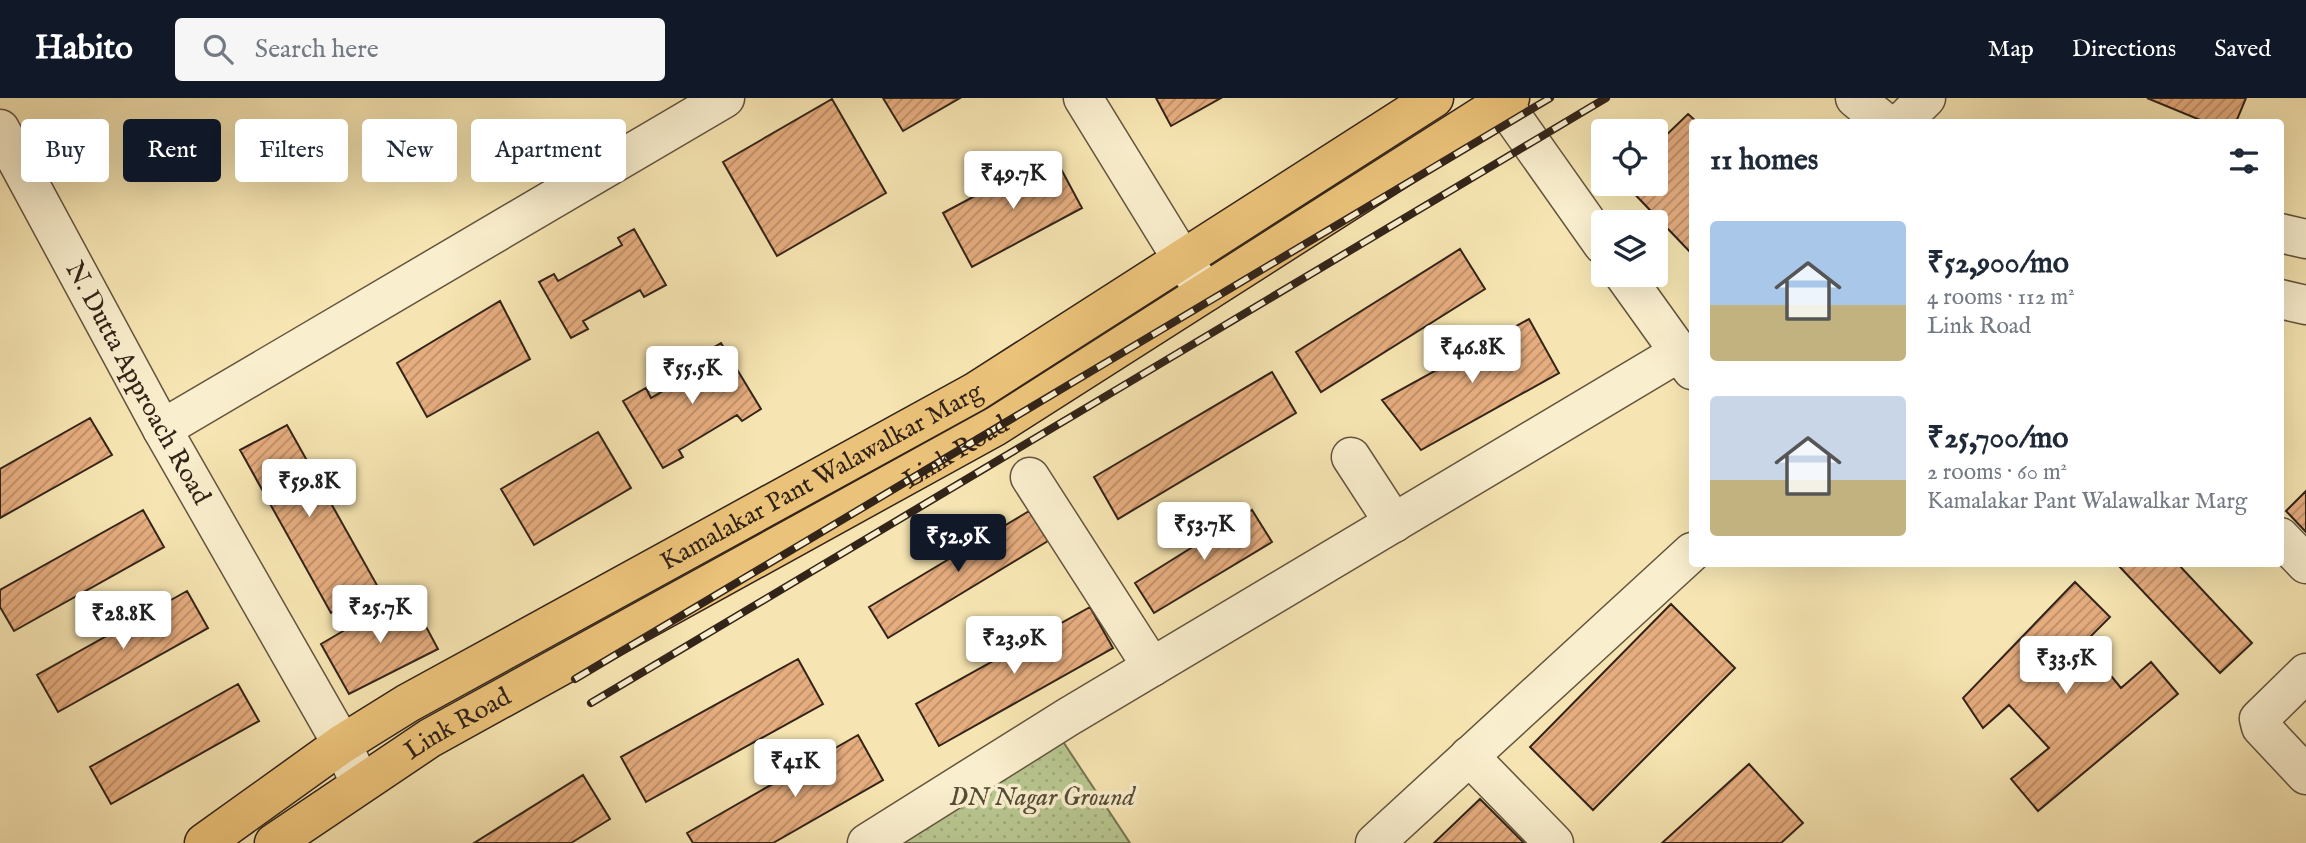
<!DOCTYPE html>
<meta charset="utf-8">
<style>
:root{--surface:#fff;--page:#f6f6f7;--text:#1f2937;--muted:#747a83;--accent:#111827}
body{margin:0;font-family:"IM FELL English",serif;background:var(--page);color:var(--text);height:100vh;display:flex;flex-direction:column;font-size:26px;white-space:nowrap}
*{box-sizing:border-box;margin:0}
p{font-size:23px;color:var(--muted)}
.icon{flex:none;width:38px;height:38px;fill:none;stroke:currentColor;stroke-width:2;stroke-linecap:round;stroke-linejoin:round}
.map{position:relative;flex:1;overflow:hidden}
.sheet{position:absolute;left:1689px;top:21px;width:595px;height:448px;display:flex;flex-direction:column;background:var(--surface);border-radius:7px;box-shadow:0 7px 28px #0002}
.sheet>*{flex:none}
.banner{position:absolute;left:21px;top:21px;width:665px;height:63px;display:flex;gap:14px}
.tools{position:absolute;left:1591px;top:21px;display:grid;gap:14px}
.tools a{display:grid;place-items:center;width:77px;height:77px;border-radius:7px;background:var(--surface);box-shadow:0 7px 28px #0002;font-size:35px}
.price{position:absolute;translate:-50% -60px;padding:0 16px;border-radius:7px;background:#fff;color:#222;font-size:23px;line-height:46px;filter:drop-shadow(0 2px 4px #0008)}
.price::after{content:'';position:absolute;left:50%;top:42px;width:21px;height:16px;margin-left:-10px;background:inherit;clip-path:polygon(0 0,100% 0,50% 100%)}
.price.on{background:var(--accent);color:#fff}
ul{padding:0;list-style:none}
li{display:flex;align-items:center;gap:21px;height:175px;padding:0 21px}
li span{display:grid;place-items:center;flex:none;width:196px;height:140px;border-radius:7px;color:#555}
li>.icon{margin-inline-start:auto}
span .icon{width:84px;height:84px;fill:#fffc;stroke-width:1}
li b{font-size:30px}
h2{display:flex;justify-content:space-between;align-items:center;height:84px;padding:0 21px;font-size:30px}
.chip{padding:0 24px;border-radius:7px;background:var(--surface);box-shadow:0 7px 28px #0002;font-size:24px;line-height:63px}
.chip.on{background:var(--accent);color:#fff}
header{display:flex;align-items:center;gap:42px;box-sizing:border-box;height:98px;padding:0 35px;background:var(--accent);color:#fff}
header strong{font-size:33px}
nav{display:flex;gap:38px;margin-inline-start:auto;font-size:24px}
.search{width:490px;height:63px;background:var(--page);display:flex;align-items:center;gap:18px;box-sizing:border-box;padding:0 24px;border-radius:7px;color:var(--muted);font-size:26px}
.map>svg:first-child{display:block}
</style>
<header>
<strong>Habito</strong>
<div class="search"><svg class="icon" aria-label="search" viewBox="0 0 24 24"><circle cx="10" cy="10" r="6"/><path d="M15 15l6 6"/></svg>Search here</div>
<nav><a>Map</a><a>Directions</a><a>Saved</a></nav>
</header>
<div class="map">
<svg width="2306" height="745" viewBox="0 0 2306 745">
<defs>
<pattern id="park-dots" width="8" height="8" patternUnits="userSpaceOnUse" patternTransform="scale(1.75)"><rect width="8" height="8" fill="#b8c68f"/><path d="M2 2h.1M6 6h.1" fill="none" stroke="#9faa7b" stroke-width="1.8" stroke-linecap="round"/></pattern>
<pattern id="building-hatch" width="6" height="6" patternUnits="userSpaceOnUse" patternTransform="scale(1.75)"><rect width="6" height="6" fill="#e6ad7f"/><path d="M-1 1l2-2M0 6l6-6M5 7l2-2" fill="none" stroke="#bb8d67"/></pattern>
</defs>
<rect width="100%" height="100%" fill="#f6e5b2"/>
<filter id="stains"><feTurbulence type="fractalNoise" baseFrequency=".00286" numOctaves="4"/><feColorMatrix values="0 0 0 0 .2 0 0 0 0 .09 0 0 0 0 .02 0 0 0 .5 -.17"/></filter>
<radialGradient id="worn" r=".72"><stop offset=".6" stop-color="#630" stop-opacity="0"/><stop offset="1" stop-color="#630" stop-opacity=".3"/></radialGradient>
<path fill="url(#park-dots)" stroke="#767554" stroke-width="2" d="M1058 636 1130 745H879Z"/>
<path fill="url(#building-hatch)" stroke="#332419" stroke-width="2" d="M883 0H960L903 33Z
M1156 0H1221L1171 28Z
M2147 0H2246L2236 24H2205Z
M832 1 886 95 777 158 723 64Z
M1688 16 1697 24H1692L1691 155 1625 86H1656V47Z
M1053 56 1082 110 972 169 943 115Z
M634 131 666 187 644 199 640 192 583 223 588 231 571 240 539 184 554 176 558 183 622 147 618 140Z
M1460 151 1485 191 1321 294 1296 254Z
M500 203 530 261 427 319 397 265Z
M1529 221 1559 275 1421 352 1382 302Z
M721 245 761 311 742 323 737 317 679 352 683 359 663 370 623 303 646 290 651 300 708 266 702 256Z
M1272 274 1296 315 1118 421 1094 379Z
M90 320 112 357 0 420V371Z
M287 327 378 489 331 515 240 352Z
M598 334 631 390 534 447 501 391Z
M2306 393V434L2286 413Z
M143 412 164 449 14 533 0 509V492Z
M1252 412 1272 444 1154 515 1135 485Z
M1029 413 1048 443 888 540 869 509Z
M2117 466H2178L2252 545 2220 575Z
M2075 484 2110 519 2084 545 2121 590 2151 564 2178 596 2038 713 2011 681 2049 650 2009 607 1983 630 1963 600Z
M187 493 208 530 58 614 37 577Z
M408 495 438 551 349 596 321 546Z
M1671 506 1735 570 1593 712 1530 649Z
M1090 509 1113 550 939 648 916 606Z
M798 561 823 606 646 704 621 659Z
M238 586 259 623 111 706 90 669Z
M858 637 883 682 773 745H693L687 735Z
M1749 666 1803 725 1781 745H1662Z
M583 677 610 721 571 745H474Z
M1480 701 1524 745H1434Z"/>
<g fill="none" stroke-linecap="round" stroke-linejoin="round">
<g stroke="#64543f" stroke-width="41">
<g id="minor">
<path d="M1083 0 1182 161 1206 194"/>
<path d="M1855 0 1884 24"/>
<path d="M1502 4 1603 147"/>
<path d="M1902 24 1926 0"/>
<path id="s1" d="M0 31 162 331 342 646 360 685"/>
<path d="M2280 135 2306 141"/>
<path d="M1624 177 1692 272"/>
<path d="M2280 201 2306 207"/>
<path d="M162 331 725 0"/>
<path d="M1351 359 1394 425"/>
<path d="M1030 379 1152 569"/>
<path d="M2280 439 2306 466"/>
<path d="M2306 575 2259 621 2261 629 2306 677"/>
<path d="M1469 658 1554 745"/>
<path d="M867 745 1068 619 1680 254"/>
<path d="M1375 745 1692 454"/>
</g>
</g>
<g stroke="#332419" stroke-width="41">
<g id="major">
<path id="s2" d="M204 745 342 646 408 605 975 294 1434 0"/>
<path id="s3" d="M274 745 430 640 996 328 1510 0"/>
</g>
</g>
<use href="#minor" stroke="#f9eecd" stroke-width="38"/>
<use href="#major" stroke="#ebc279" stroke-width="38"/>
<g stroke="#332419" stroke-width="8">
<g id="rail">
<path id="s4" d="M575 581 1550 0"/>
<path d="M591 605 1606 0"/>
</g>
</g>
<use href="#rail" stroke="#f9eecd" stroke-width="5" stroke-dasharray="16" stroke-linecap="butt"/>
</g>
<g text-anchor="middle" dominant-baseline="central" stroke-width="7" stroke-linejoin="round" paint-order="stroke">
<g font-size="26" fill="#332419" stroke="#f9eecd">
<text stroke="none"><textPath href="#s1" startOffset="289">N. Dutta Approach Road</textPath></text>
<text stroke="none"><textPath href="#s4" startOffset="443">Link Road</textPath></text>
<text stroke="none"><textPath href="#s2" startOffset="719">Kamalakar Pant Walawalkar Marg</textPath></text>
<text stroke="none"><textPath href="#s3" startOffset="219">Link Road</textPath></text>
</g>
<g font-size="26" font-style="italic" fill="#544c36" stroke="#f9eecd">
<text x="1042" y="699">DN Nagar Ground</text>
</g>
</g>
<rect width="100%" height="100%" filter="url(#stains)"/>
<rect width="100%" height="100%" fill="url(#worn)"/>
</svg>
<div class="tools">
<a><svg class="icon" aria-label="locate" viewBox="0 0 24 24"><circle cx="12" cy="12" r="6"/><path d="M12 2v4M12 18v4M2 12h4M18 12h4"/></svg></a>
<a><svg class="icon" aria-label="layers" viewBox="0 0 24 24"><path d="M12 4l9 5-9 5-9-5zM3 14l9 5 9-5"/></svg></a>
</div>
<b class="price" style="left:1013px;top:113px">₹49.7K</b>
<b class="price" style="left:1472px;top:287px">₹46.8K</b>
<b class="price" style="left:692px;top:308px">₹55.5K</b>
<b class="price" style="left:309px;top:421px">₹59.8K</b>
<b class="price" style="left:1204px;top:464px">₹53.7K</b>
<b class="price on" style="left:958px;top:476px">₹52.9K</b>
<b class="price" style="left:380px;top:547px">₹25.7K</b>
<b class="price" style="left:123px;top:553px">₹28.8K</b>
<b class="price" style="left:1014px;top:578px">₹23.9K</b>
<b class="price" style="left:2066px;top:598px">₹33.5K</b>
<b class="price" style="left:795px;top:701px">₹41K</b>
<div class="banner">
<a class="chip">Buy</a>
<a class="chip on">Rent</a>
<a class="chip">Filters</a>
<a class="chip">New</a>
<a class="chip">Apartment</a>
</div>
<section class="sheet">
<h2>11 homes<svg class="icon" aria-label="filters" viewBox="0 0 24 24"><path d="M4 7h16M4 17h16"/><circle cx="9" cy="7" r="2"/><circle cx="15" cy="17" r="2"/></svg></h2>
<ul>
<li><span style="background:linear-gradient(#a9c7e8 60%,#c2b280 0)"><svg class="icon" aria-label="home" viewBox="0 0 24 24"><path d="M3 11l9-7 9 7M6 9v11h12V9"/></svg></span><div><b>₹52,900/mo</b><p>4 rooms · 112 m²</p><p>Link Road</p></div></li>
<li><span style="background:linear-gradient(#c9d6e8 60%,#c2b280 0)"><svg class="icon" aria-label="home" viewBox="0 0 24 24"><path d="M3 11l9-7 9 7M6 9v11h12V9"/></svg></span><div><b>₹25,700/mo</b><p>2 rooms · 60 m²</p><p>Kamalakar Pant Walawalkar Marg</p></div></li>
</ul>
</section>
</div>
